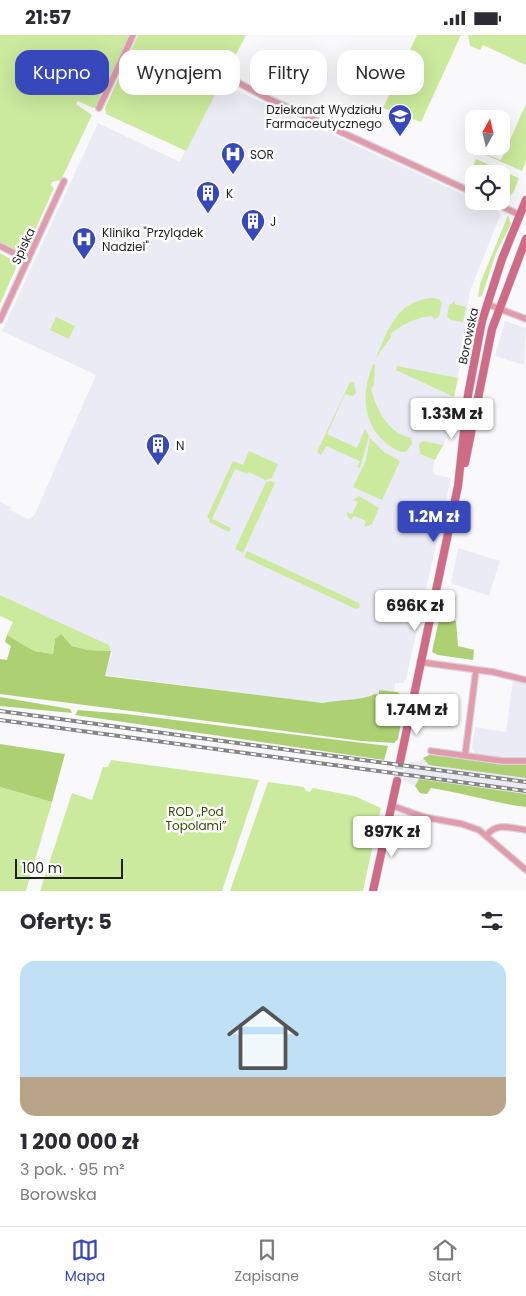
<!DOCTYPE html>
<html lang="pl">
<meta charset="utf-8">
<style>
:root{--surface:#fff;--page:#f2f2f3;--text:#2b2b33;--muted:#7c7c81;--line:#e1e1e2;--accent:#3648bb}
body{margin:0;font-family:Poppins,sans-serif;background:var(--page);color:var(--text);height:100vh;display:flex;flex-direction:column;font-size:19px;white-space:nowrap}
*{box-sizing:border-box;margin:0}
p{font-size:16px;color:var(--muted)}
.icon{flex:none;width:28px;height:28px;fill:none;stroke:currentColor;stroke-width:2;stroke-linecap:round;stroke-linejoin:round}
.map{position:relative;height:856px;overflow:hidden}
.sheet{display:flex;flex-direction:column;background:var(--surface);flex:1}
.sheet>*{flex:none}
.guide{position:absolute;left:15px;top:15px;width:496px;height:45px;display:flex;gap:10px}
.needle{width:32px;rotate:8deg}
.fabs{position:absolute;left:465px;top:75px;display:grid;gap:10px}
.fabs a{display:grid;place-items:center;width:45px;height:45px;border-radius:10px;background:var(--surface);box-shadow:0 5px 20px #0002;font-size:25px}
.scale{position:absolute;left:15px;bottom:12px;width:108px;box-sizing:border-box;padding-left:5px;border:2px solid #1f1f20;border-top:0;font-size:14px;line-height:18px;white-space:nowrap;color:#1f1f20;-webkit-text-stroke:4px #fff;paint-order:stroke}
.price{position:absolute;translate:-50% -42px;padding:0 11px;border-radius:5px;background:#fff;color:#222;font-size:16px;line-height:32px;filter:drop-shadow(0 1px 2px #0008)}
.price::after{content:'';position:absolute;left:50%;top:30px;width:15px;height:11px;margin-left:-8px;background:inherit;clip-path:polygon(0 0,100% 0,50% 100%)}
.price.on{background:var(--accent);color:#fff}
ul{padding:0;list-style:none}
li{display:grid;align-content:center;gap:10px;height:265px;padding:0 20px}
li+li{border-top:1px solid var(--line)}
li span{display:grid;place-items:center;height:155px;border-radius:15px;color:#555}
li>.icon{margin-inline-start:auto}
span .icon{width:90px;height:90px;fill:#fffc;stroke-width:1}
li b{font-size:21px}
h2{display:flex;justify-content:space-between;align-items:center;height:60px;padding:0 20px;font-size:21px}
.tag{padding:0 18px;border-radius:15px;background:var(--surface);box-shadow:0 5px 20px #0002;font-size:18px;line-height:45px}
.tag.on{background:var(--accent);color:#fff}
.status{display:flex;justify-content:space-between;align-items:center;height:35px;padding:0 25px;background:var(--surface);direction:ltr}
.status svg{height:14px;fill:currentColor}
.tab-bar{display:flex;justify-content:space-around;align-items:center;height:70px;border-top:1px solid var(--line);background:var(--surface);font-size:14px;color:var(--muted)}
.tab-bar a{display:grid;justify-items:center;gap:2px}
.tab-bar .on{color:var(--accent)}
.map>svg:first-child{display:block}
</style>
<div class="status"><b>21:57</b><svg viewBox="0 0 49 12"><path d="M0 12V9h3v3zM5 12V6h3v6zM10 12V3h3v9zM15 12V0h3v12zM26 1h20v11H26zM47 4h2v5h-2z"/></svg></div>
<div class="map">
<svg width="526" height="856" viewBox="0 0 526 856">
<rect width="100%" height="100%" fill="#f9f9fb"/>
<path fill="#ebebf5" d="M222 49 474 164V166L497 175 501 178 470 256 465 288 468 289 446 400 444 410 435 421 433 435 434 439 451 443 406 644 403 648H395L394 659 367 674 104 640 112 619 109 610 0 560V467L11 472 10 475 28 484 34 481 96 340 2 296 98 88 180 127 197 90Z
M505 286 526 293 524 330 495 321Z
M458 513 500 526 489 561 451 548Z
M513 645 526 648V724L477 720 472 714 475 692 506 697Z
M431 719 503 729 526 728V772L498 768 473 760 431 753 427 759 420 758 415 751 403 746 406 728 419 726Z"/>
<path fill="#cbea9d" d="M0 0H130L97 72 93 73 78 66 76 69 92 80 61 145 52 147 51 150 54 153 32 202 33 205 29 214 23 218 0 207Z
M138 0H246L186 116 106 79 105 73Z
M417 0H461L421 87 383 73Z
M468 0H526V30L483 10 480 15 470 11Z
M526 69V125L522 136 479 117 501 125Z
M476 124 519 143 514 156 506 166 501 164V139H490L473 131Z
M508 180 511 189 496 218 482 261 478 262 480 249Z
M0 218 14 226 16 233 0 269Z
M432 263 439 264 442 268 439 282 434 284 432 281C416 282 402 290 390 299L391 302 376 323C388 295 396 266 432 263Z
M455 266V269L466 272 463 287 451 285 447 282 449 270Z
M56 282 75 291 69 304 50 295Z
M373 329 375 330 374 350 371 353C376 375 389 399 411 403L412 409 406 417C399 418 391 412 386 408 361 387 362 356 373 329Z
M397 331 458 343 454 362 396 335Z
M350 347H354L356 358 353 361 345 359 327 399 357 413 365 394 369 401 360 433 357 432 360 426 326 411 321 420 317 417Z
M370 403 384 417 400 426 382 465 353 452 366 425Z
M423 406 443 410 435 425 420 419 419 409Z
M249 416 278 429 272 443 265 445 249 437 247 439 235 434 212 484 231 493 229 497 209 487 210 484 207 482 233 426 243 430Z
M271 446 275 448 243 518 235 514 266 447Z
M359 461 379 473 372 489 368 491H364L366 486 354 481 351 485 347 481V477L352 479 358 467 353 465Z
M247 516 359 568 360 572 356 574 244 522Z
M0 560 109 610 111 616 88 615 72 611 61 599 54 608 53 619 34 616 7 600 13 587 0 581Z
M111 725 259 745 222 856H40L72 758 92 765 103 732H108Z
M268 747 304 752 306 756 310 757 313 753 354 761 381 773 363 856H230Z
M0 752 52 767 26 856H0Z"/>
<path fill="#add172" d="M440 580 456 586 458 611 474 615 473 625 438 620 432 617Z
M61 599 72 611 88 615 111 616 105 641 323 668C335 665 367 665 374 659L379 660V655L397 657 404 661 405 667 398 704 394 708 361 706 0 659V624L7 625 11 611 5 607 7 600 34 616 53 619 55 604Z
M0 662 70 674 72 678 0 671Z
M78 675 126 679 388 711 384 725 75 680Z
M0 709 65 719 52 767 0 752Z
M431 719 503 729 526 728V743L429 730 423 723Z
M419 744 526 759V772C494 768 464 758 431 753L427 759 420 758 415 751Z"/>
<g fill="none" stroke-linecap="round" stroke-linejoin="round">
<path stroke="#d8d8da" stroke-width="8" stroke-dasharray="8 4" stroke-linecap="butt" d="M397 746 400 727"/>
<g stroke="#d6d6d8" stroke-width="8">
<path id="street" d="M235 46 269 64 474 158
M99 73 133 0
M490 166 520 180
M0 211 28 225
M487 269 526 284
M0 285 64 146
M420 627 493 637 526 645
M431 716 503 726H526
M465 721 476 635
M393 771 424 782 462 789 479 795 526 835
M389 785 401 787 424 783
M487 800C497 787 511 793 526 795"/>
</g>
<g stroke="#d6d6d8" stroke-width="9">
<path id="secondary" d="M465 428 492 294 526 204
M400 727 458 451 468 360 482 286 502 224 526 165
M373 856 397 746"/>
</g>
<use href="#street" stroke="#e19bac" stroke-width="5.5"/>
<use href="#secondary" stroke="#cf6b87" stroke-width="8"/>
<g stroke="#848485" stroke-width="4">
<path id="rail" d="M0 676 526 747
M0 685 526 756"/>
</g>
<use href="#rail" stroke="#fff" stroke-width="2" stroke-dasharray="5.5" stroke-linecap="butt"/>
</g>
<defs>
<g id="university-pin" transform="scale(1.25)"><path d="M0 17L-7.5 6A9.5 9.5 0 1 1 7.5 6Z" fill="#3648bb" stroke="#fff"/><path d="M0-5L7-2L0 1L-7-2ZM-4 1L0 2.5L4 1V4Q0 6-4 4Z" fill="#fff"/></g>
<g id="hospital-pin" transform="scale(1.25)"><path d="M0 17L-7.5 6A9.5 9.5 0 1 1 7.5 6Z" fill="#3648bb" stroke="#fff"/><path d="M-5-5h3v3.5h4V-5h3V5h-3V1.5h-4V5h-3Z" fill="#fff"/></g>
<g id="building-pin" transform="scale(1.25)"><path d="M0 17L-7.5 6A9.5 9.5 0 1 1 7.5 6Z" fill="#3648bb" stroke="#fff"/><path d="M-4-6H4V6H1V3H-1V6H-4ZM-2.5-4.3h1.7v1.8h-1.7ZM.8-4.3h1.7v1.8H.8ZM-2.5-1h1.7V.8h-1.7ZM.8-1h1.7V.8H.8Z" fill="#fff"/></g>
</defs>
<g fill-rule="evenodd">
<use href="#university-pin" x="400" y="81"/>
<use href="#hospital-pin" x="233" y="119"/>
<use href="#building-pin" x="208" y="158"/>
<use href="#building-pin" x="253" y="186"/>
<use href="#hospital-pin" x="84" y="204"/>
<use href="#building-pin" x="158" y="410"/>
</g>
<g text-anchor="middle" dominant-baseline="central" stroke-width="5" stroke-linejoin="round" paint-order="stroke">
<g font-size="12" fill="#1f1f20" stroke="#fff" text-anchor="start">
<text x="382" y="74" text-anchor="end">Dziekanat Wydziału<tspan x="382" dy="14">Farmaceutycznego</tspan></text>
<text x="250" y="119">SOR</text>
<text x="226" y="158">K</text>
<text x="270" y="186">J</text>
<text x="102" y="197">Klinika "Przylądek<tspan x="102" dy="14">Nadziei"</tspan></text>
<text x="176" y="410">N</text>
</g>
<g font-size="12" fill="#1f1f20" stroke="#fff">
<text transform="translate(23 211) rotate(-65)">Spiska</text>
<text transform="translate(468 301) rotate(-78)">Borowska</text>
</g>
<g font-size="12" fill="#344900" stroke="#fff">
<text x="196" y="776">ROD „Pod<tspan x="196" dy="14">Topolami”</tspan></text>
</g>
</g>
</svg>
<div class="fabs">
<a><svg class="needle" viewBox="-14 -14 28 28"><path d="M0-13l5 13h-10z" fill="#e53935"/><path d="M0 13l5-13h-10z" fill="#7c7c81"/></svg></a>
<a><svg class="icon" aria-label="locate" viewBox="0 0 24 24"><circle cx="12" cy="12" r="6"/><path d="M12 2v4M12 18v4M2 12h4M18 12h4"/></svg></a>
</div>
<div class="scale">100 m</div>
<b class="price" style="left:452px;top:405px">1.33M zł</b>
<b class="price on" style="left:434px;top:508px">1.2M zł</b>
<b class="price" style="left:415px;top:597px">696K zł</b>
<b class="price" style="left:417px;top:701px">1.74M zł</b>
<b class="price" style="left:392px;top:823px">897K zł</b>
<div class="guide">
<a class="tag on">Kupno</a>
<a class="tag">Wynajem</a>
<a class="tag">Filtry</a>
<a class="tag">Nowe</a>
</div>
</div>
<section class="sheet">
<h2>Oferty: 5<svg class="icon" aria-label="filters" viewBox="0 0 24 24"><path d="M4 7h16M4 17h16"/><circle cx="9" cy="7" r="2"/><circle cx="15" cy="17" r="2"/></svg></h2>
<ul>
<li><span style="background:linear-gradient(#bfe0f5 75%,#b9a48a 0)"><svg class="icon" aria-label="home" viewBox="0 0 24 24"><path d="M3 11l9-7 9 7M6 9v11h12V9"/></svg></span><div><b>1 200 000 zł</b><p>3 pok. · 95 m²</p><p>Borowska</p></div></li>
</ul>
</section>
<nav class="tab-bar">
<a class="on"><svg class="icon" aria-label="map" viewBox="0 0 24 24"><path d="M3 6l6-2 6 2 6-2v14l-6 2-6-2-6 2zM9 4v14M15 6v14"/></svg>Mapa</a>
<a><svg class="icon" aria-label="saved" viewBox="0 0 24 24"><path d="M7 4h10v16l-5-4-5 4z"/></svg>Zapisane</a>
<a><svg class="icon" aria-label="home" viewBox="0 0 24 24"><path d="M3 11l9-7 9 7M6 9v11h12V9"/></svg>Start</a>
</nav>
